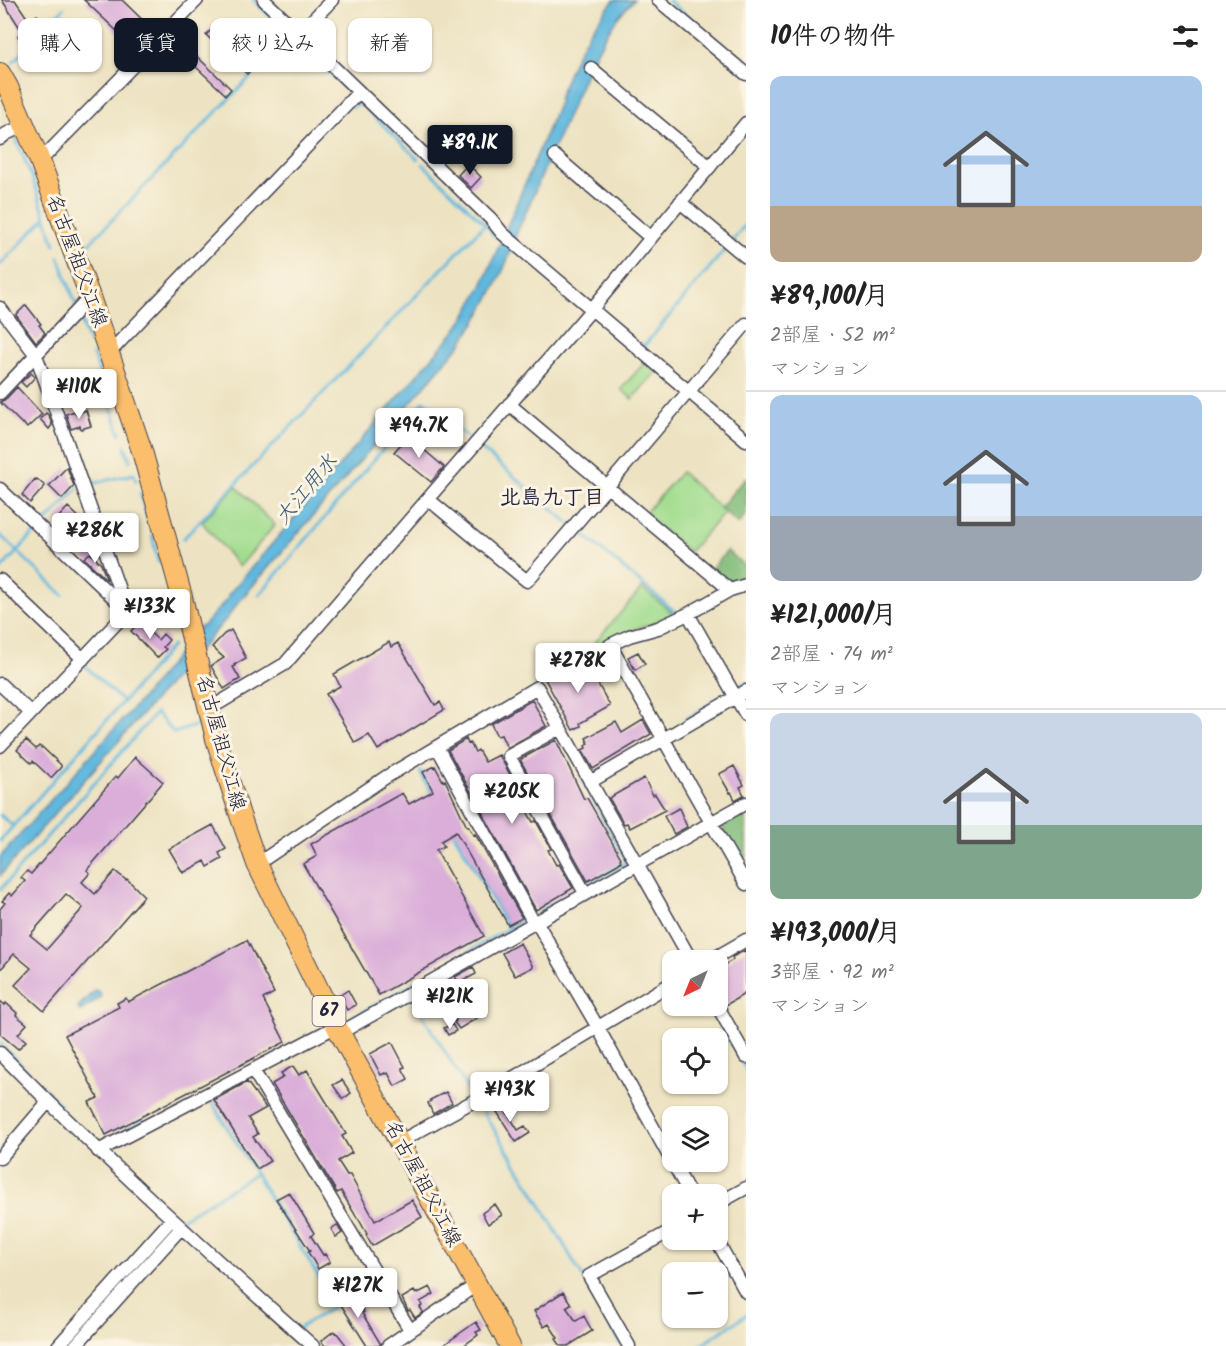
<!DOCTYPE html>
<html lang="ja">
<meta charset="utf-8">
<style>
:root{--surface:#fff;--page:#f2f2f2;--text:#222;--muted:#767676;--line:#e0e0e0;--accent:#111827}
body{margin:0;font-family:Kalam,"Klee One",sans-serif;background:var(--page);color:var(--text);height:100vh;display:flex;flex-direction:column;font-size:22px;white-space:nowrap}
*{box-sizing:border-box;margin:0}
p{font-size:20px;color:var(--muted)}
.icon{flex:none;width:33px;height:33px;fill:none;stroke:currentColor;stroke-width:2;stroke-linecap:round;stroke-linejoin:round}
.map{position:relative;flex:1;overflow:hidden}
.side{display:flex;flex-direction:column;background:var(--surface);width:480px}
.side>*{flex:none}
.guide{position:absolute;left:18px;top:18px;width:570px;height:54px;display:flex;gap:12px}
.needle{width:39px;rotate:223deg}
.buttons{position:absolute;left:662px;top:950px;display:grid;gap:12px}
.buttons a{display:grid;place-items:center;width:66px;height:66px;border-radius:12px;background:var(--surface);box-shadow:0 2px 4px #0004;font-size:30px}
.price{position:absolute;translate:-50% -51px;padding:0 14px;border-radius:6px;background:#fff;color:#222;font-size:20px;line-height:39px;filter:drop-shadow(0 2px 3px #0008)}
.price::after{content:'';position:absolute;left:50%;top:36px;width:18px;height:14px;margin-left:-9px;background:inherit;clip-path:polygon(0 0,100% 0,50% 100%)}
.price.current{background:var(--accent);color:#fff}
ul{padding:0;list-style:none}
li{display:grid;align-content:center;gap:12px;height:318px;padding:0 24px}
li+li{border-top:2px solid var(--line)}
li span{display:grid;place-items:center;height:186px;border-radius:12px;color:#555}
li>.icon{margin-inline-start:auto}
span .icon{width:108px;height:108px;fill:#fffc;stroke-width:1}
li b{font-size:26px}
h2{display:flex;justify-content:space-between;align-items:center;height:72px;padding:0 24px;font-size:26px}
.pill{padding:0 21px;border-radius:12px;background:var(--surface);box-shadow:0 2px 4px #0004;font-size:21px;line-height:54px}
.pill.current{background:var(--accent);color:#fff}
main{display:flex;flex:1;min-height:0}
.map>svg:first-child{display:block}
</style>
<main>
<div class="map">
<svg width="746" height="1346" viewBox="0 0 746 1346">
<rect width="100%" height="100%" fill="#fcf5e5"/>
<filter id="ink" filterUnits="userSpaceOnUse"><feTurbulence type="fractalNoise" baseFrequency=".0167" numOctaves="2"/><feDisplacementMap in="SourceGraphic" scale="12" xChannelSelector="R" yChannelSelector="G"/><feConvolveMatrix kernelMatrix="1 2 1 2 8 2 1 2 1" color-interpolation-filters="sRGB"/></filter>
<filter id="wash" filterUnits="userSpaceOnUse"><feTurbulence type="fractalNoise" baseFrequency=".008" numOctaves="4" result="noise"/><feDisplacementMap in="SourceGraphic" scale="24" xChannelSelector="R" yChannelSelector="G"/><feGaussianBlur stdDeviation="1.35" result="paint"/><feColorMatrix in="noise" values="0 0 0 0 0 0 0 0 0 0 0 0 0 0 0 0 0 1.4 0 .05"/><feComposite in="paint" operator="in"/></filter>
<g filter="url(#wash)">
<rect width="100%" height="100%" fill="#ede3c2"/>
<path fill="#a3dd90" stroke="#628066" stroke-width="1.5" d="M646 361 657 371 632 399 621 389Z
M681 472 725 512 689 552 644 514Z
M236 486 275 525 239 567 202 522Z
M642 588 675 615 628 632 589 649Z"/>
<path fill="#82bc7a" stroke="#526f5a" stroke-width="1.5" d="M746 477V514L738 524 720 508Z
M727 551 746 567V580L733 585 710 570Z
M744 811 746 815V856L739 860 722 828 724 822Z"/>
<path fill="#61b8de" stroke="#426d8c" stroke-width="1.5" d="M614 0H634L618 17 606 35 590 64 516 235C514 246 509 255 505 266 493 294 478 319 461 344L238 603 228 617 0 876V857L149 690 200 627 203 626 228 598V595L455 331 466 315 482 286 560 100 558 99 574 60 589 33Z
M95 990 100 993 101 997 81 1011H79L78 1007Z"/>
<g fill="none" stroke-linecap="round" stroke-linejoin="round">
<path stroke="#61b8de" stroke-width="3" d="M253 0 347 90
M668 0 697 25
M13 62 64 8
M353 107 355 105 361 104 418 159
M15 137 32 177 55 245
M423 164 488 227 494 236
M733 240 746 224
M85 248 288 38
M59 257 75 303
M0 265 46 217
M80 318 89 343
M642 344 644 346 727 247
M93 355 107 394
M111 407 120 433
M125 446 130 461
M479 447 570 524
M86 485 134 474 136 481
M140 493 149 524
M44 524 78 488
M577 529 674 611
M0 535 63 595
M152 535 158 562
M183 539 485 224
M0 570 37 530
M259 595 424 401 471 440
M83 664 123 702
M736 688 746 682
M683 721 728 693
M420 772 432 794
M582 780 626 859 625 863 592 882
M0 815 13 826
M453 831 509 929
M0 841 172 646
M637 878 684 960
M0 890 156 713 174 733 197 725
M540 911 574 892
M709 1005 746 1069
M422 1014 472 1096
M347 1021 522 921
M0 1043 60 1105
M211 1101 336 1305 299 1328
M478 1104 531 1188 578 1269
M99 1144 143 1121
M180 1220 255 1174
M580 1272 585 1280
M591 1291 597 1303
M600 1307 620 1344
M67 1345 173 1227
M700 1346 746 1315"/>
</g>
<g id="blocks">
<path fill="#daaed9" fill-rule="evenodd" d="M2 0H15L30 22 37 15 45 23 26 43 18 36 22 31Z
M84 0H122L155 32 137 50Z
M220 21 260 59 247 74 206 35Z
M187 22 193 28 186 35 180 29Z
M184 44 231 89 226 95 178 50Z
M468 164 481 177 471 188 458 175Z
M26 305 41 324 39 325 45 333 36 342 16 315Z
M31 373 35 377 26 387 21 382Z
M17 387 42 414 27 428 23 423 22 424 0 402 6 399Z
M86 410 91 426 81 429 80 426 71 429 66 414 75 411 76 414Z
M46 413 49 416 52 425 49 429 40 419Z
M408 436 444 467 431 482 394 452Z
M67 467 74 486 62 499 49 486Z
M35 479 36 480 37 479 45 486 30 503 22 495Z
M68 507 85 523 73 536 56 520Z
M90 553 101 564 107 580 84 558Z
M139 622 158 640 163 634 169 640 163 647 166 649 157 658 131 631Z
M231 630 246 658 234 665 235 666 233 667 240 679 224 689 211 666 224 658 212 647 224 634Z
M389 642 391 647 398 643 435 705 440 702 444 710 378 750 369 735 355 743 326 694 340 686 334 674Z
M638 652 645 664 635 670 628 657Z
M583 660 587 666H588L610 706 580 723 581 726 573 730 545 679Z
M532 700 546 726 507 748 501 735 497 736 491 724Z
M643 720 651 734 593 769 582 750 586 748 585 746 589 744 586 738 616 722 622 733Z
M466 739 468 744 470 743 475 752 478 750 485 762 499 755 528 807 525 808 533 822 536 821 551 849 548 850 556 865 559 864 573 888 536 910 448 750Z
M26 740 36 749 39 746 41 748 42 747 61 765V767L51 778 33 761 31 763 17 750Z
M556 740 584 799 587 798 621 858 620 859 621 861 618 864 588 881 521 761V759Z
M135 757 163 782 87 870 90 873 82 882 95 894 115 871 126 880 127 879 144 896 44 1011 15 985 31 968 14 954 0 970V909L5 903 2 901 9 893 12 896 25 881 21 878 27 871 31 874 116 776 118 778ZM66 894 83 908 47 949 30 935Z
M435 766 443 781 445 780 467 827 468 826 473 835 475 834 522 918 508 925 456 832 441 841 444 846 436 850 484 936 379 995 303 864 317 856 311 844 402 793 409 804 433 791 423 772Z
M734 766 744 785 740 787 744 795 735 800 731 792 730 793 719 774Z
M644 778 653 795 655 794 665 810 630 828 627 823 624 824 609 798Z
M679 808 687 827 674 834 664 816Z
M213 825 226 849 219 853 222 859 208 867 205 861 183 873 169 849Z
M247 940 274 993 263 999 285 1042 106 1135 89 1102 98 1098 65 1035 119 1007 117 1003 126 998 128 1002Z
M520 943 533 967 515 976 502 953Z
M746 950V993L726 1005 717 992V969L733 960 732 957Z
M473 967 476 974 459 983 455 977Z
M435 989 439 997 417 1009 413 1001Z
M348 990 356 1005 347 1010 339 996Z
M0 1001 5 1005 6 1003 17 1013 16 1015 27 1024 18 1034 26 1041 18 1049 0 1034Z
M470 1006 477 1018 459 1029 454 1022 456 1021 453 1015Z
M452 1024 456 1031 448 1035 444 1028Z
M392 1042 405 1067 402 1068 408 1079 395 1086 388 1073 386 1074 385 1073 381 1075 370 1054Z
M293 1066 299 1075 307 1070 346 1134 342 1136 352 1153 338 1161 347 1175H350L375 1221 412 1200 422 1217 372 1246 366 1235 367 1234 358 1218H357L341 1191 337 1193 272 1084 284 1077 281 1073Z
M342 1080 351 1093 343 1099 333 1085Z
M247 1082 266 1108 248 1118 258 1134 253 1137 270 1161 257 1169 214 1100Z
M446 1092 452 1103 433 1114 428 1103 431 1101 430 1100Z
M499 1100 518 1130 525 1126 530 1133 516 1142 492 1104Z
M289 1192 314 1233 311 1236 323 1255 325 1254 330 1262 318 1269 308 1252 310 1251 276 1199Z
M495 1204 502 1215 488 1224 482 1213Z
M337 1225 342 1233 336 1237 331 1229Z
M430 1287 434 1294 420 1302 422 1306 420 1307 423 1312 415 1318 410 1310 408 1311 402 1298 414 1291 416 1294Z
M348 1290 355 1302 357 1300 364 1312 362 1313 380 1343V1346H367L336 1297Z
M563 1292 571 1304 566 1307 576 1321 584 1316 592 1331 568 1346H561L556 1339 558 1338 549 1324 544 1327 534 1311Z
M476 1322 481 1330 476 1332 478 1335 463 1346H442Z
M334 1331 335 1333 336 1332 347 1346H325L321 1341Z"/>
</g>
</g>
<g filter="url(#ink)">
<use href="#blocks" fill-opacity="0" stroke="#403f4f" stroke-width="1.5"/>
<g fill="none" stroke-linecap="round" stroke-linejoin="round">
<g stroke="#403f4f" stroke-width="15">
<path id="minor" d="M264 0 491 219 502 233 746 440
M658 0 746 74
M299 34 332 0
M591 68 710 167
M0 139 6 134 25 125
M555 156 651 238
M40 161 197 0
M680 202 746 257
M0 308 36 355 127 612
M108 354 359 92
M0 393 90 297
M509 404 730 590
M0 489 117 601 122 599
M428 499 527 581 746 324
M0 580 83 659
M746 585 730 590 688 614 658 628 629 636 610 645 746 884
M688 614 746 715
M0 684 31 713
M209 709 285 664 592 309 746 123
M560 728 509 756 585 893
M0 746 127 612 182 597
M437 747 534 923
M590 782 746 691
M257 864 386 777 537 687 691 960
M536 921 597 1026 690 1194
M711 960 746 940
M717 1005 746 1057
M340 1033 746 803
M0 1053C100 1155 206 1251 313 1346
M253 1070 410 1330
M399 1142 481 1097 672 983
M98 1151 337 1026
M0 1158 48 1102
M717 1204 746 1188
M716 1239 746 1292
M58 1346 172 1219
M75 1346 181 1228
M388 1346 476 1285
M629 1346 589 1276 672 1230"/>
</g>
<g stroke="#403f4f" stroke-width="22">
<path id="primary" d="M0 73 8 87 40 161 90 297 142 451 182 597 216 739 240 815 257 864 340 1033 510 1346"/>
</g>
<use href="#minor" stroke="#fff" stroke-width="12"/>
<use href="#primary" stroke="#fabe6d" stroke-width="20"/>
</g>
</g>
<g text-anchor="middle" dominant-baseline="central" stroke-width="6" stroke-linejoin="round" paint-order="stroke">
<rect fill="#fcf5e5" stroke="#63616e" stroke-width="1.5" x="312.5" y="996" width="33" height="30" rx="4.5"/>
<g font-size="18" font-weight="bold" fill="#22223b">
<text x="329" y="1011">67</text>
</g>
<g font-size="20" fill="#22223b" stroke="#fcf5e5">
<text transform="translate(76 261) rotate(70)">名古屋祖父江線</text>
<text transform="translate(220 743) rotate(75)">名古屋祖父江線</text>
<text transform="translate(422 1184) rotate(62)">名古屋祖父江線</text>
</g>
<g font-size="21" font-style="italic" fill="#385674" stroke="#fcf5e5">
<text transform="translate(307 490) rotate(-50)">大江用水</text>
</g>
<g font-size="21" font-weight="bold" fill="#22223b" stroke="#fcf5e5">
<text x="552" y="498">北島九丁目</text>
</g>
</g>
</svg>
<div class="buttons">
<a><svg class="needle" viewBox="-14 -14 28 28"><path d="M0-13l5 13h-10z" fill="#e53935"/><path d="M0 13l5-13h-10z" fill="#767676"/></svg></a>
<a><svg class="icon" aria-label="locate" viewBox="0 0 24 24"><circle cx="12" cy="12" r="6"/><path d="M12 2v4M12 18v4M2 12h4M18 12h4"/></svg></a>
<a><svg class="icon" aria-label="layers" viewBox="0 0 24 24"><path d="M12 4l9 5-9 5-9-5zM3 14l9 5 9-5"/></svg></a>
<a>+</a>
<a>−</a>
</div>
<b class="price current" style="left:470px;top:176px">¥89.1K</b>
<b class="price" style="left:79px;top:420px">¥110K</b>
<b class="price" style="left:419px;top:459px">¥94.7K</b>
<b class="price" style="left:95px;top:564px">¥286K</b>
<b class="price" style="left:150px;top:640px">¥133K</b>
<b class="price" style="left:578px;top:694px">¥278K</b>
<b class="price" style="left:512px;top:825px">¥205K</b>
<b class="price" style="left:450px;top:1030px">¥121K</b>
<b class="price" style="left:510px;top:1123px">¥193K</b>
<b class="price" style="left:358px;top:1319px">¥127K</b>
<div class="guide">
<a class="pill">購入</a>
<a class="pill current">賃貸</a>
<a class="pill">絞り込み</a>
<a class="pill">新着</a>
</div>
</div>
<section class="side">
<h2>10件の物件<svg class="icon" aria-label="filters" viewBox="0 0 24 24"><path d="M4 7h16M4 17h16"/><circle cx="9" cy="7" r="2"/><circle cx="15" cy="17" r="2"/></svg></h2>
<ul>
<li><span style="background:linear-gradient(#a9c7e8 70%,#b9a48a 0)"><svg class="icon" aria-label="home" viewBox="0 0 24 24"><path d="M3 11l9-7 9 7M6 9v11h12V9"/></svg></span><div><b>¥89,100/月</b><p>2部屋 · 52 m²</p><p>マンション</p></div></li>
<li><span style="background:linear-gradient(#a9c7e8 65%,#9aa5b1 0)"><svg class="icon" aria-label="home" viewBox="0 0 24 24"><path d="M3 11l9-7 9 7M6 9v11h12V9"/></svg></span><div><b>¥121,000/月</b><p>2部屋 · 74 m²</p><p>マンション</p></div></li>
<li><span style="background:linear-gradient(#c9d6e8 60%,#7fa58c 0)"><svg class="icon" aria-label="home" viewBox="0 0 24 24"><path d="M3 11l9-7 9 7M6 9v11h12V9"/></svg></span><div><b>¥193,000/月</b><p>3部屋 · 92 m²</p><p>マンション</p></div></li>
</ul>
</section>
</main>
